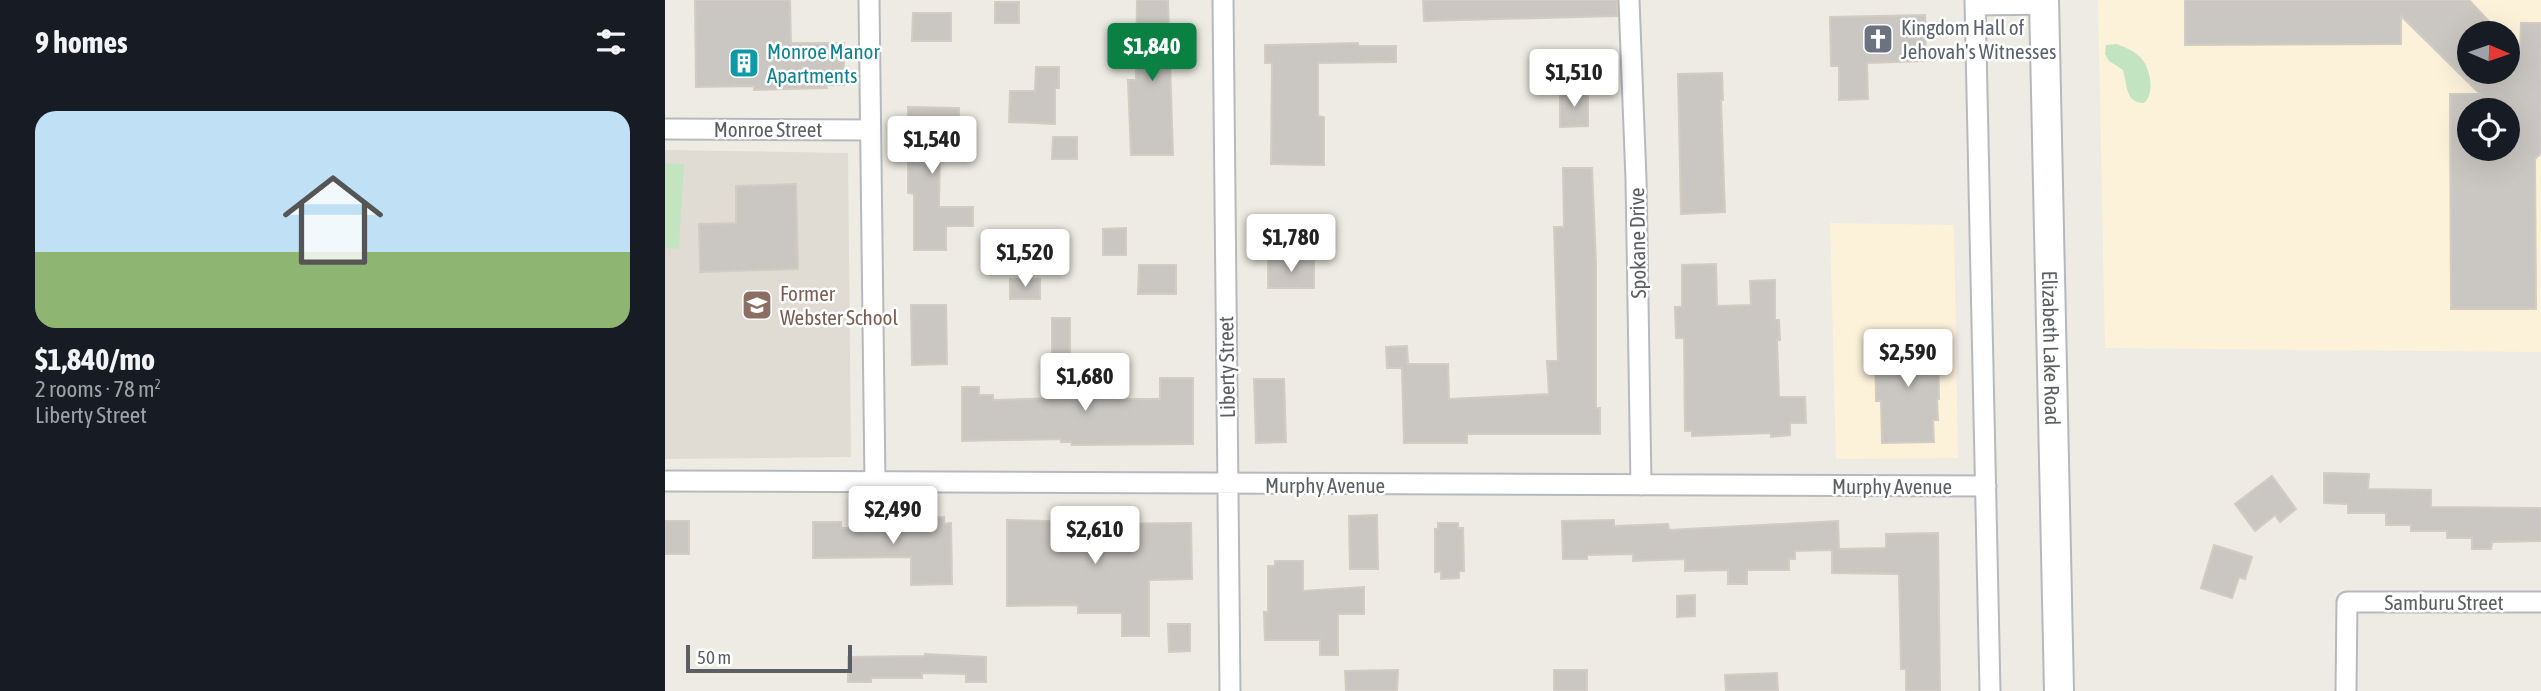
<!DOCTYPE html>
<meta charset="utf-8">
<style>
:root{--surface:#171b24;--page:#242831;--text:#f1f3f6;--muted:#9ea1a6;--accent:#0b8043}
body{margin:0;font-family:"Asap Condensed",sans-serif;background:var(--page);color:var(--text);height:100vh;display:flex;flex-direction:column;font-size:26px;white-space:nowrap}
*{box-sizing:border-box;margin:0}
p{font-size:23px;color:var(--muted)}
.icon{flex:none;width:38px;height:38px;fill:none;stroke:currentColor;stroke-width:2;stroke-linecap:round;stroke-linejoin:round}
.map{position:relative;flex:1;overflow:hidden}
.side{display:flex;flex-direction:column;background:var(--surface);width:665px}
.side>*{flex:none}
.needle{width:46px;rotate:92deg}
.fabs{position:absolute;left:1792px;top:21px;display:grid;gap:14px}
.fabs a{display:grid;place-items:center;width:63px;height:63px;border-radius:50%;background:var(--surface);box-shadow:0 7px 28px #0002;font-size:35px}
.scale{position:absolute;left:21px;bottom:18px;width:166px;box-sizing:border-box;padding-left:7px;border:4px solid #5b5f63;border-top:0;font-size:19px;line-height:24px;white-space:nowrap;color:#5b5f63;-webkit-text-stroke:5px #fff;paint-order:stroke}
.price{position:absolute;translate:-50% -60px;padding:0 16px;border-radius:7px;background:#fff;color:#222;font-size:23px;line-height:46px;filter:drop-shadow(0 2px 4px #0008)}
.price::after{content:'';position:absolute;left:50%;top:42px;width:21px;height:16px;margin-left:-10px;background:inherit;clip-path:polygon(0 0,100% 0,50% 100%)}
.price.selected{background:var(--accent);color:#fff}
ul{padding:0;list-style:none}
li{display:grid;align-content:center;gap:14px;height:371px;padding:0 35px}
li span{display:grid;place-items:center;height:217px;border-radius:21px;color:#555}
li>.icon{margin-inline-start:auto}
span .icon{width:126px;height:126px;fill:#fffc;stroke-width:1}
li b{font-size:30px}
h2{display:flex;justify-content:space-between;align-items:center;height:84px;padding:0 35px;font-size:30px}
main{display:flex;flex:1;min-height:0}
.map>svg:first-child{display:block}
</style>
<main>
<section class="side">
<h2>9 homes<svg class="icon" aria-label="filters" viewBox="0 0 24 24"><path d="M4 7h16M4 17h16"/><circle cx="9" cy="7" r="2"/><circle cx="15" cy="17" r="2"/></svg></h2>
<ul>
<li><span style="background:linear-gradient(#bfe0f5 65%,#8fb573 0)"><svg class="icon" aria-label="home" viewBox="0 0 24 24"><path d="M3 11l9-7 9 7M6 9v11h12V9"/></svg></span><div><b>$1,840/mo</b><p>2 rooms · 78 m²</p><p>Liberty Street</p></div></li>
</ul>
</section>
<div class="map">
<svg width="1876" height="691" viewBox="0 0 1876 691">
<rect width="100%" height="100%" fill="#edebe3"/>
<path fill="#fcf2da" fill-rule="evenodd" d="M1433 0H1876V352L1440 348ZM1804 33H1843V72H1804ZM1804 110H1843V149H1804Z
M1165 223 1289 225 1293 458 1171 459Z"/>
<path fill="#e0dcd4" d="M0 150 183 153 186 457 0 459Z"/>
<path fill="#c3e4c1" d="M1452 44C1459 47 1467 50 1473 55 1485 64 1491 93 1479 103 1460 103 1462 84 1458 70L1444 61 1440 54 1441 45Z
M0 163 19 164 14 249 0 248Z"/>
<path fill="#cac7c2" stroke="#d2ccc2" stroke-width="2" fill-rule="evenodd" d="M30 0H125L126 43H179V85H161L162 88 89 90V86L31 87Z
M472 0H503L508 155H466L463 80H471Z
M758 0H952V16L759 21Z
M1520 0H1804L1835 33H1804V72H1843V41L1855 54 1856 23H1876V153L1870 159 1871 309H1786L1785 94H1815L1736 16V44L1520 45ZM1804 110H1843V149H1804Z
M330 2H354V23H330Z
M248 13H286V41H247Z
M1260 15 1261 61 1202 63 1203 99 1174 100V66H1166L1165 17Z
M693 43V46H731V62L653 63V116L659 117V165L606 164 607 63H600V45Z
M371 67H394V88H390V124L344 122 345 91H370Z
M1057 73 1058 100H1056L1060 212 1016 214 1013 74Z
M895 91H923V126L895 127Z
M243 107 294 108V141H275L274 207H308V226H281V250H249V194L243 193Z
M388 137H412V159H387Z
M898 168H927L931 263V408H935V434H802V443H739L737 368H722L721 347 742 346 743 364H783L784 399 884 394 882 361H893L889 227H899Z
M131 184 133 269 35 272 34 224 71 223V186Z
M461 228V255H438V229Z
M603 259 649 260V288H603Z
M1051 264 1052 306 1086 305 1085 281 1110 280V320H1114L1115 340H1112L1114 397H1140L1141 423H1125V435L1106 437V433L1027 436V431H1020L1019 338H1011L1010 307H1017V265Z
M474 265H511V294H473Z
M345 279H375V299H345Z
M246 305H281L282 364 247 365Z
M387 318H405V359H387Z
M1273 339 1274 399H1272L1273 420H1268L1269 442 1217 443 1216 401H1211L1210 341Z
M399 365H452V399H495V378H528V444L407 445 406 442H396V439L297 441V387H314V395H328V400L399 398Z
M589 379H619L621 442 591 443Z
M1659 473 1704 474 1703 489 1766 490V507L1876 508V541L1827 542 1826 549H1807V538H1782V531H1746V525H1721V513H1683V504L1659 503Z
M1607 476 1631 509 1615 522 1610 515 1590 531 1570 504Z
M712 515 713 569H685L684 516Z
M279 517V524L286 523 287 584 246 585V557L148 558V522H176V528H214V523L249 522V518Z
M342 520 422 522V524L526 523 527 579 484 580V636H457V613H413V605L342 606Z
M949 520V526L1003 524 1004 530 1173 521 1174 549 1221 548V534L1273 533 1275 691H1241V669H1236L1234 574 1167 573V550L1130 551V559H1124V570H1082V584H1063V570L1020 571V559L968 561V554L922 555V559H898L897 521Z
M0 521H24V554H0Z
M773 523H793V528H798L799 571H794V578L776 579V571L770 572V529H773Z
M1549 545 1587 557 1580 579 1574 577 1567 598 1536 588Z
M610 561H638V591L699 587V614H673V655H655V640H600L599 612H603V566H610Z
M1030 595V616L1012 617V596Z
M503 624H525V651L504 652Z
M260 654 321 657V682H301V674L257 673V678H206V682H183V657L260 656Z
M733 670 732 691H681L680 671Z
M889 670H922V691H889Z
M1112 673 1113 691H1061L1060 675Z"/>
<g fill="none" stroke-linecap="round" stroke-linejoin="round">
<g stroke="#b6b9bd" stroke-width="23">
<path id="street" d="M204 0 210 483
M558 0 565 691
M964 0 971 179 976 485
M1310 0 1325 691
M1310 5 1379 4
M0 129 205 130
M0 481 1321 486
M1681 691 1682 602H1876"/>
</g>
<g stroke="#b5b8bd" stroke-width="32">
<g id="secondary">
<path id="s1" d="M1379 0 1394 691"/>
</g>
</g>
<use href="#street" stroke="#fff" stroke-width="19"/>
<use href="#secondary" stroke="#fff" stroke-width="28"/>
</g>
<defs>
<g id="church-square" transform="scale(1.575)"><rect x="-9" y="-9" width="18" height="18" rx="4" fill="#6b7280" stroke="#fff"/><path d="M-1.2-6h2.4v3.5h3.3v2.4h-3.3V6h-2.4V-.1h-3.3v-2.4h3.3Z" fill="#fff"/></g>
<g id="building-square" transform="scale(1.575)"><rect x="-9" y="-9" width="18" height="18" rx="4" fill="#0f9aa8" stroke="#fff"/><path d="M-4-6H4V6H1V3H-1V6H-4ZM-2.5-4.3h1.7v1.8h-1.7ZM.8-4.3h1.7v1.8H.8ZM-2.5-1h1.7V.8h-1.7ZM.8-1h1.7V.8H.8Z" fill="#fff"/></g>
<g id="school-square" transform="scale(1.575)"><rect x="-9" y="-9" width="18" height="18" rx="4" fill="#8d6e63" stroke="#fff"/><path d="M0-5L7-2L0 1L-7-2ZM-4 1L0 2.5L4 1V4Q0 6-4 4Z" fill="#fff"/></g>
</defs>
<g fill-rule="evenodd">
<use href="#church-square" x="1213" y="39"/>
<use href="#building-square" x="79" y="63"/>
<use href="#school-square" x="92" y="305"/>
</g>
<g text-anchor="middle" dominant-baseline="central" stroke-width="5" stroke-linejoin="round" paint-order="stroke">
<g font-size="21" fill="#5b616d" stroke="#fff" text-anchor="start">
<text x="1236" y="27">Kingdom Hall of<tspan x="1236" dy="24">Jehovah's Witnesses</tspan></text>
</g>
<g font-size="21" fill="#0d838f" stroke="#fff" text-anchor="start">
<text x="102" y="51">Monroe Manor<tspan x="102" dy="24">Apartments</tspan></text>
</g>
<g font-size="21" fill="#5b5f63" stroke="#fff">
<text x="103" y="129">Monroe Street</text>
<text transform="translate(972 243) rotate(-91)">Spokane Drive</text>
<text stroke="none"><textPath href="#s1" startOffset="348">Elizabeth Lake Road</textPath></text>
<text transform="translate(561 367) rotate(-91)">Liberty Street</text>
<text x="660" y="485">Murphy Avenue</text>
<text x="1227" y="486">Murphy Avenue</text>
<text x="1779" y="602">Samburu Street</text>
</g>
<g font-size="21" fill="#785e54" stroke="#fff" text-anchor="start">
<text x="115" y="293">Former<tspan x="115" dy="24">Webster School</tspan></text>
</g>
</g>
</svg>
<div class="fabs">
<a><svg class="needle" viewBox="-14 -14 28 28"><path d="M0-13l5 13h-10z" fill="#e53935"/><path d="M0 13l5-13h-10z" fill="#9ea1a6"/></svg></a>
<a><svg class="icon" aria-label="locate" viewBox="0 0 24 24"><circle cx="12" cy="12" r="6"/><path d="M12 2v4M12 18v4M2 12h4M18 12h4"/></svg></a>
</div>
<div class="scale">50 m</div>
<b class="price selected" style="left:487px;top:83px">$1,840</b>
<b class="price" style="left:909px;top:109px">$1,510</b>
<b class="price" style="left:267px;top:176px">$1,540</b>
<b class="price" style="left:626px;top:274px">$1,780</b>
<b class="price" style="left:360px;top:289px">$1,520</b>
<b class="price" style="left:1243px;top:389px">$2,590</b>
<b class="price" style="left:420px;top:413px">$1,680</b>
<b class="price" style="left:228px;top:546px">$2,490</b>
<b class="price" style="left:430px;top:566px">$2,610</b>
</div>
</main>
